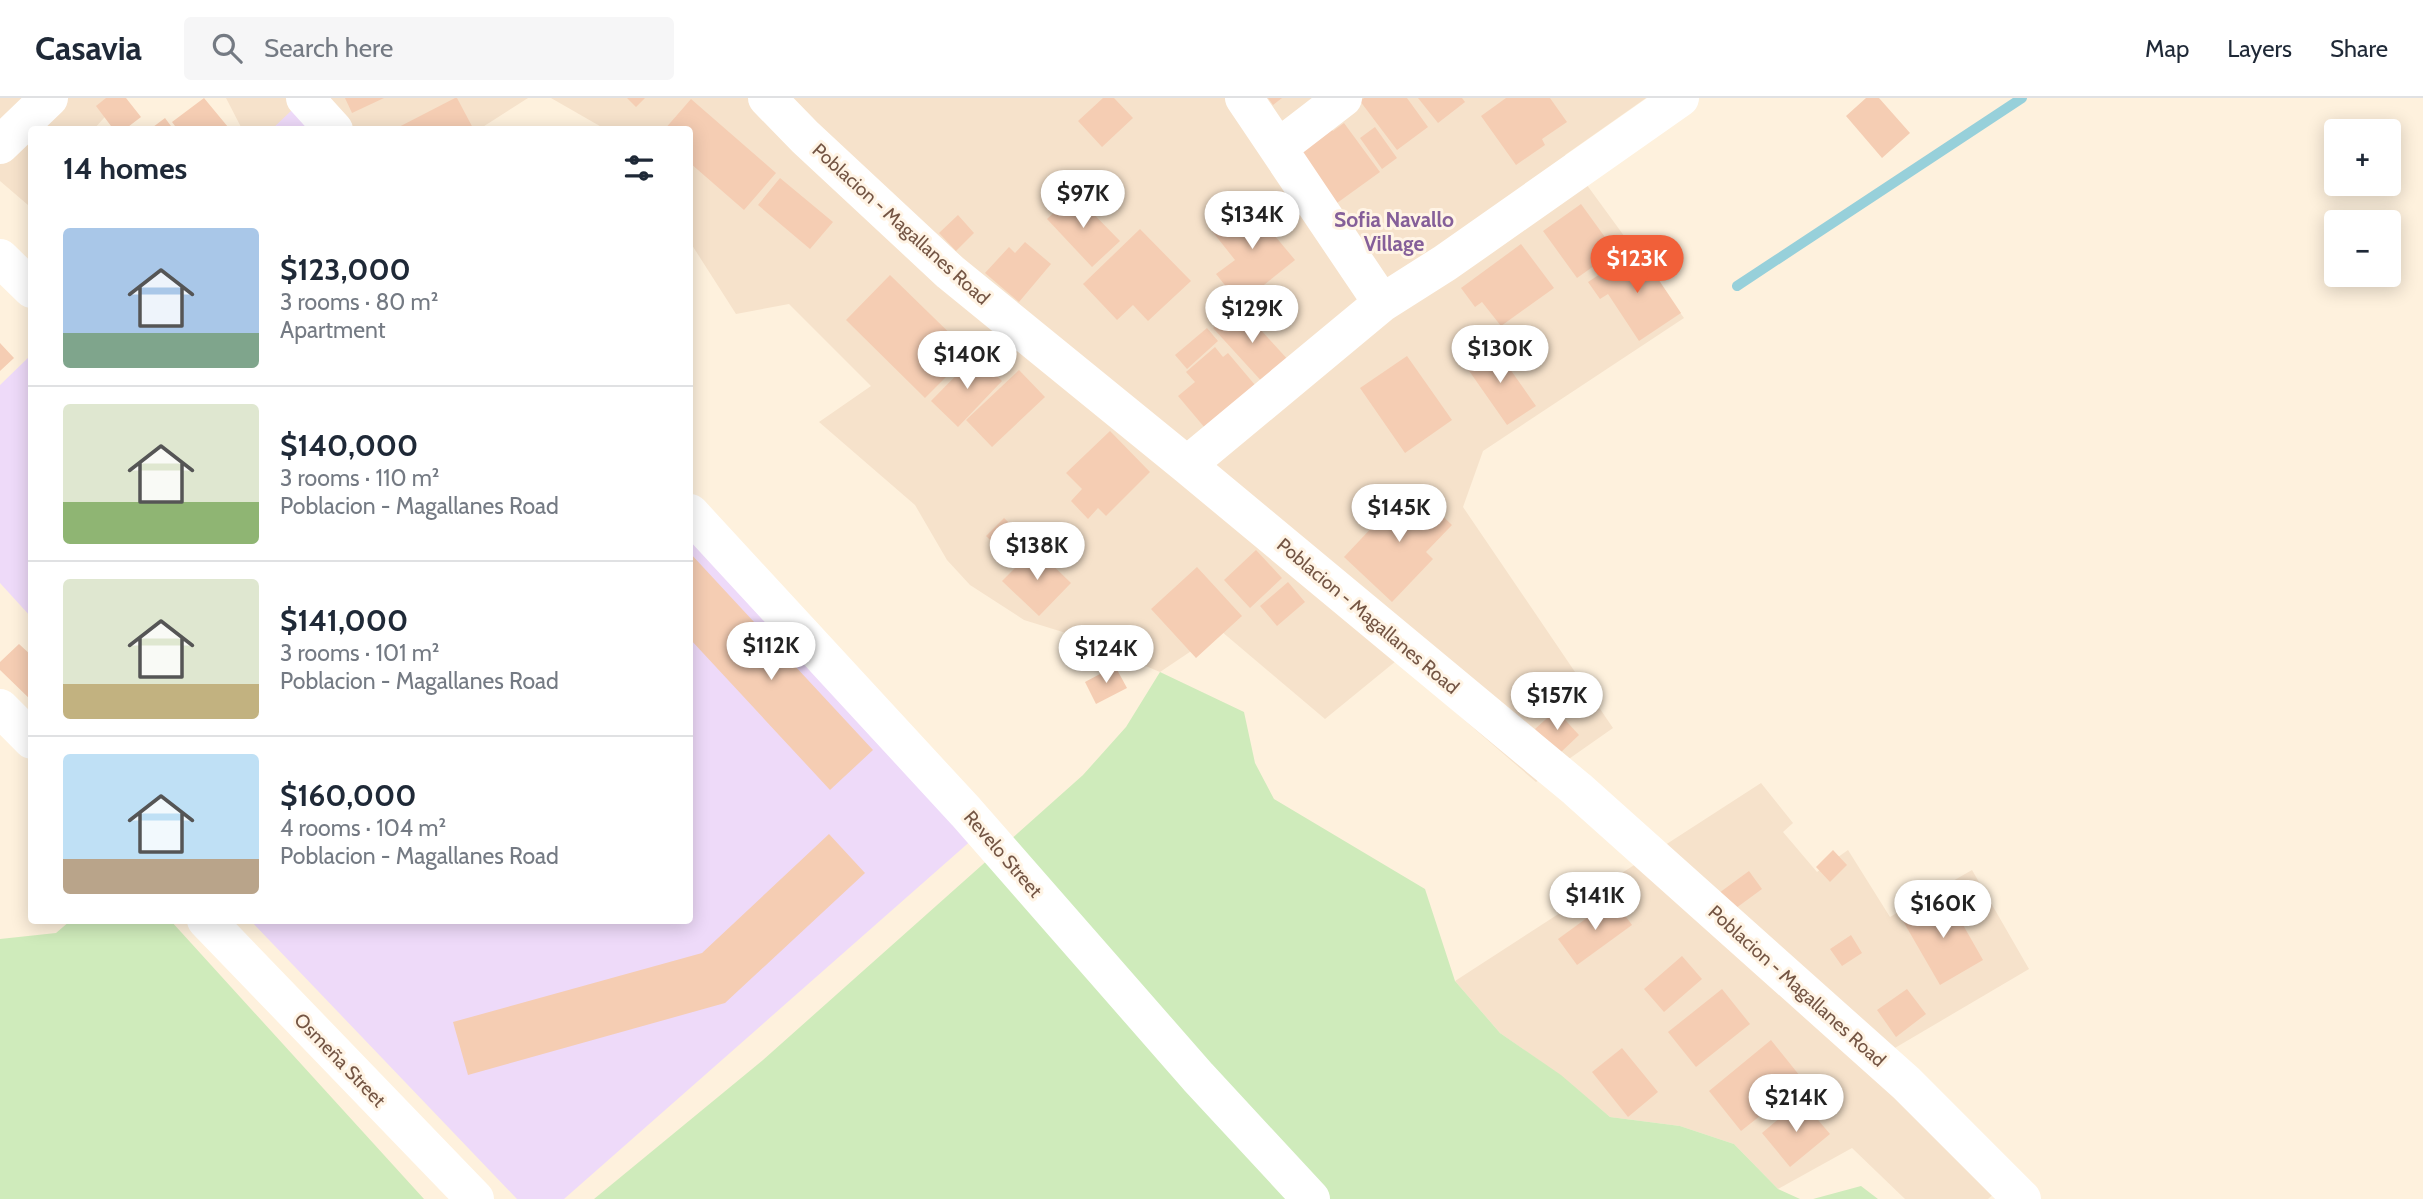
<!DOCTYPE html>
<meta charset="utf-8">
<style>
:root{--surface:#fff;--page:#f6f6f7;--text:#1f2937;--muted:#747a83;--line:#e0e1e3;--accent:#f16039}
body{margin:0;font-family:Cabin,sans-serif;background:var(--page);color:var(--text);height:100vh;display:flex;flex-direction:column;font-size:26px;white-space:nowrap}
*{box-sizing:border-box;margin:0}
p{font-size:23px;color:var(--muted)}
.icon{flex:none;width:38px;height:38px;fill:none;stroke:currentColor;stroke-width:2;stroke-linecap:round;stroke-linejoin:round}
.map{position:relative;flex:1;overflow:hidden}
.drawer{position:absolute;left:28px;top:28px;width:665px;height:798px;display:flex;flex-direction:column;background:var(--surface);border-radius:7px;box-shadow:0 4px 18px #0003}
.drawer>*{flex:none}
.tools{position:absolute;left:2324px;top:21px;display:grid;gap:14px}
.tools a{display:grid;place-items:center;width:77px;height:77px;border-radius:7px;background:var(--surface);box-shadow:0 4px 18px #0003;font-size:35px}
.price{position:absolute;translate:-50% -60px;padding:0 16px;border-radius:24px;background:#fff;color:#222;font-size:23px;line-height:46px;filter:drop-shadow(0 2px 4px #0008)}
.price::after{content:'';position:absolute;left:50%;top:42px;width:21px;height:16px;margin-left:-10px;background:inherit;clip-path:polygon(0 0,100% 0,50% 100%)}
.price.active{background:var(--accent);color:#fff}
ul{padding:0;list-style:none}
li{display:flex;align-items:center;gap:21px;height:175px;padding:0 35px}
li+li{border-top:2px solid var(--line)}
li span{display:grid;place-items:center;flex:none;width:196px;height:140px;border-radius:7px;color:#555}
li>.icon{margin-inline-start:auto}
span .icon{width:84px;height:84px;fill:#fffc;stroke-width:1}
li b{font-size:30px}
h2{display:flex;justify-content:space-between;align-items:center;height:84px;padding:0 35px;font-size:30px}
header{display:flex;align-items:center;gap:42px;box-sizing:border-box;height:98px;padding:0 35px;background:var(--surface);border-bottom:2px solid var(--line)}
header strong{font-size:33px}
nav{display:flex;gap:38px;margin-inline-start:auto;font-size:24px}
.search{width:490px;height:63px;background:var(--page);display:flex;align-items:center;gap:18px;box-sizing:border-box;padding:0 24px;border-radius:7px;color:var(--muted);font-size:26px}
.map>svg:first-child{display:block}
</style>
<header>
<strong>Casavia</strong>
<div class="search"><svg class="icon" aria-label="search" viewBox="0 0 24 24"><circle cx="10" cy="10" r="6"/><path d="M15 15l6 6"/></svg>Search here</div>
<nav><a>Map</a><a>Layers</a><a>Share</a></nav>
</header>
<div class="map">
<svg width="2423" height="1101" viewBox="0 0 2423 1101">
<rect width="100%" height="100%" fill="#fef1dd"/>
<path fill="#f6e2cb" d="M0 0H122L94 31 32 32V103L28 107 0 83Z
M226 0H528L478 32 242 31Z
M551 0H1646L1565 57 1684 220 1483 353 1463 409 1613 630 1536 684 1396 563 1325 621 1221 533 1160 574 1066 535 1024 522 970 487 947 462 915 407 819 324 871 288 789 206 736 216 690 144V32L605 31Z
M1761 685 1793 725 1783 734 1817 774 1848 752 1890 819 1972 772 2029 871 1866 967 2005 1086 1988 1101H1905L1852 1050 1778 1091 1734 1046 1680 1028 1610 1019 1560 977 1500 935 1455 883Z"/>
<path fill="#eedaf9" d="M292 12 310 32H271Z
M31 257V519L0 485V287Z
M690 439 974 740 564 1101H517L251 823 690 822Z"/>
<path fill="#cfebbb" d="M1160 574 1244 614 1255 665 1274 701 1425 791 1455 883 1500 935 1561 977 1610 1019 1680 1028 1734 1046 1778 1091 1800 1101H594L763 962 1083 677 1126 629Z
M70 823H171L424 1101H0V841L56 835Z
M1861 1088 1878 1101H1813Z"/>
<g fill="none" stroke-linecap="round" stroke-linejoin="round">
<path stroke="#97d0da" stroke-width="10" d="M1737 188 2022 0"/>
</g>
<path fill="#f5cdb3" d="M106 0H126L141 19 124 32H114L96 8Z
M204 0 228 29 224 32H178L172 24Z
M345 0H384L352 15Z
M457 0 474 32H393L455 0Z
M627 0H645L636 9Z
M1103 0H1114L1133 20 1102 49 1078 23Z
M1268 0H1282L1273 7Z
M1364 0H1407L1428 29 1397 52 1360 3Z
M1418 0H1462L1465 4 1438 25Z
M1506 0H1550L1567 24 1542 41 1545 47 1516 67 1481 18Z
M1866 0H1879L1910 35 1882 60 1846 18Z
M691 1 776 75 744 112 690 65V32H664Z
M165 20 174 32H149Z
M1344 25 1380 74 1337 105 1297 50 1328 28 1333 33Z
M1375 29 1397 60 1382 71 1360 40Z
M780 80 833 124 810 151 758 107Z
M1074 96 1120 143 1092 169 1047 121Z
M1249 104 1259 116 1268 109 1285 131 1275 138 1295 162 1240 206 1216 176 1235 162 1212 133Z
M1581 106 1615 153 1577 180 1543 133Z
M958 117 974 135 956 153 939 135Z
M1140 131 1191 183 1148 223 1133 207 1117 222 1083 186Z
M1025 144 1051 166 1019 204 985 175 1009 149 1015 155Z
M1521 146 1554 190 1501 228 1482 204 1475 209 1461 190Z
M1638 151 1681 215 1639 243 1608 196 1600 201 1588 184Z
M890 177 970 255 925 300 846 222Z
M1238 207 1290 264 1265 287 1213 230Z
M1207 230 1218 243 1187 271 1175 257Z
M0 245 14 260 0 273Z
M1493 247 1536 308 1507 327 1465 267Z
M1215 249 1223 259 1228 255 1255 287 1205 330 1178 298 1195 284 1186 274Z
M976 257 1002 283 958 329 931 303Z
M1407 258 1452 322 1405 355 1360 290Z
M1019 272 1045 299 992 349 966 322Z
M1110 333 1150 374 1106 418 1098 410 1088 421 1071 403 1082 391 1066 375Z
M1411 388 1452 427 1426 454 1433 461 1392 504 1344 459Z
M1004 420 1032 447 1014 465 986 438Z
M1035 450 1071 485 1039 518 1002 483Z
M1256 452 1282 480 1250 510 1224 482Z
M690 455 873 652 830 692 690 541Z
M1197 469 1242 518 1196 560 1151 511Z
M1288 484 1305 504 1277 528 1260 508Z
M19 546 32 558V603L0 572V564Z
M1115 568 1127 590 1096 606 1085 584Z
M1556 612 1579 637 1559 656 1535 631Z
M829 736 865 775 725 905 468 977 453 924 702 855Z
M1833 752 1847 767 1830 784 1816 769Z
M1749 773 1762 791 1732 813 1719 795Z
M1962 787 1982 816 1970 825 1949 796Z
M1946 797 1983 862 1940 887 1903 823Z
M1613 801 1632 827 1577 867 1558 841Z
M1851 837 1862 855 1842 868 1830 851Z
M1682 858 1702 881 1664 914 1644 891Z
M1722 891 1750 926 1696 969 1668 934Z
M1907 891 1926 916 1896 939 1877 912Z
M1771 942 1804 983 1741 1033 1709 993Z
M1622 950 1658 994 1628 1019 1592 974Z
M1801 1002 1830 1036 1790 1069 1762 1035Z"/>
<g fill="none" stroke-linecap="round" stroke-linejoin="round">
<path stroke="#fff" stroke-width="38" d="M305 0 334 32
M767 0 805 39 950 174 1187 367 1577 691 1906 985 2022 1101
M1244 0 1382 205
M0 47 49 0
M1278 50 1343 0
M0 160 32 191
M1187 367 1382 205 1445 165 1680 0
M690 415 966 714 1198 979 1311 1101
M0 610 32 642
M206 822 475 1101"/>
</g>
<g text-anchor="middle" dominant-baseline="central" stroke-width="6" stroke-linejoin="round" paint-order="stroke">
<g font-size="19" fill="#745544" stroke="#fff4e5">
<text transform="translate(901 126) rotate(42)">Poblacion - Magallanes Road</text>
<text transform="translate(1368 518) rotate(40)">Poblacion - Magallanes Road</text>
<text transform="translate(1003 756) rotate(49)">Revelo Street</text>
<text transform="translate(1797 888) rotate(42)">Poblacion - Magallanes Road</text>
<text transform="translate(340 962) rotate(46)">Osmeña Street</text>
</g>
<g font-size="21" font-weight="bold" fill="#855f99" stroke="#fff4e5">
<text x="1394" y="121">Sofia Navallo<tspan x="1394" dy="24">Village</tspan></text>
</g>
</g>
</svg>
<div class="tools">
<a>+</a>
<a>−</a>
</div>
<b class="price" style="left:1083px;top:132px">$97K</b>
<b class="price" style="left:1252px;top:153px">$134K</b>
<b class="price active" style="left:1637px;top:197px">$123K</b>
<b class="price" style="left:1252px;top:247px">$129K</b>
<b class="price" style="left:1500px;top:287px">$130K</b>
<b class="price" style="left:967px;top:293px">$140K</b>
<b class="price" style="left:1399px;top:446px">$145K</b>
<b class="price" style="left:1037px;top:484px">$138K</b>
<b class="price" style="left:771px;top:584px">$112K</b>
<b class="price" style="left:1106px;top:587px">$124K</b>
<b class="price" style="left:1557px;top:634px">$157K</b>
<b class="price" style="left:1595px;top:834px">$141K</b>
<b class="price" style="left:1943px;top:842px">$160K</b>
<b class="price" style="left:1796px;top:1036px">$214K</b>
<section class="drawer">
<h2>14 homes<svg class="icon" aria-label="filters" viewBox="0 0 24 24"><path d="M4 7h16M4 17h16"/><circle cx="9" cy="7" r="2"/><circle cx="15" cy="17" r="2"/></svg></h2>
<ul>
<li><span style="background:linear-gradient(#a9c7e8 75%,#7fa58c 0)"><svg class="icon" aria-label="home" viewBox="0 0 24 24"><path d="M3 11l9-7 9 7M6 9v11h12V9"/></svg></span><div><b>$123,000</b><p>3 rooms · 80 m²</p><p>Apartment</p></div></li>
<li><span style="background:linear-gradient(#dfe7d0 70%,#8fb573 0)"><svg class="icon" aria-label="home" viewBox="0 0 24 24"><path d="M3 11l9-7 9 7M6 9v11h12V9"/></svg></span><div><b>$140,000</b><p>3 rooms · 110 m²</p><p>Poblacion - Magallanes Road</p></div></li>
<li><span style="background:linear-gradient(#dfe7d0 75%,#c2b280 0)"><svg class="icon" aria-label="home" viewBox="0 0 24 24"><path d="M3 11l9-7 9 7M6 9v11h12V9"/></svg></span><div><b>$141,000</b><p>3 rooms · 101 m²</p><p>Poblacion - Magallanes Road</p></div></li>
<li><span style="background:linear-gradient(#bfe0f5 75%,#b9a48a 0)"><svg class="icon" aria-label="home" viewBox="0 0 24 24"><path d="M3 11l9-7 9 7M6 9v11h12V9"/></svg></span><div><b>$160,000</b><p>4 rooms · 104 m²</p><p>Poblacion - Magallanes Road</p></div></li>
</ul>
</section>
</div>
